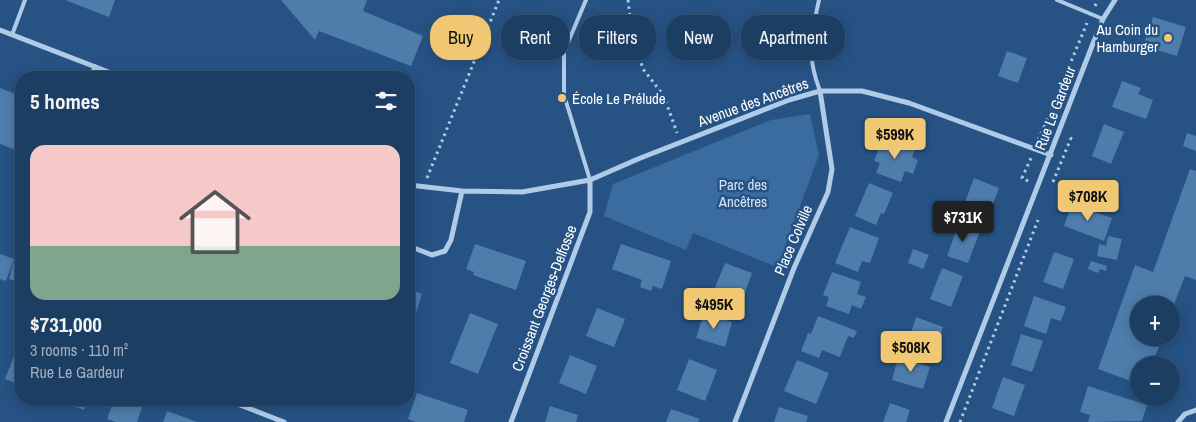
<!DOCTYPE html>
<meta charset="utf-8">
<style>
:root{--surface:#1c3e63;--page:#254569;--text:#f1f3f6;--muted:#a0aebe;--line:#3a5778;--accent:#f0c874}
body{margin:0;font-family:"Archivo Narrow",sans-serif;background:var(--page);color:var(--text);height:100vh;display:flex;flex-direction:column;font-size:19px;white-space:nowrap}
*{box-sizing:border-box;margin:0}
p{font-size:16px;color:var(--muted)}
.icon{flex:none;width:28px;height:28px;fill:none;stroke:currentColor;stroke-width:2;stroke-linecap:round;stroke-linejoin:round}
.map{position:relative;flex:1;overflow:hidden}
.drawer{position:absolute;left:15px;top:71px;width:400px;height:335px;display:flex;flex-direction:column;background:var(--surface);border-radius:20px;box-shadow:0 2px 12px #0003,0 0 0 1px var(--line)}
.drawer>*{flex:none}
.top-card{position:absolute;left:430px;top:15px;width:475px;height:45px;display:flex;gap:10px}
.buttons{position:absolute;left:1130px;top:296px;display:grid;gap:10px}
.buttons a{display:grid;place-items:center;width:50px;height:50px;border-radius:50%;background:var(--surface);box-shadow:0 2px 12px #0003,0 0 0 1px var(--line);font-size:25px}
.price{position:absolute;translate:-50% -42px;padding:0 11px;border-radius:5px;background:var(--accent);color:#111;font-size:16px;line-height:32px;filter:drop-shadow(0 1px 2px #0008)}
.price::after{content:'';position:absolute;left:50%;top:30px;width:15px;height:11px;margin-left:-8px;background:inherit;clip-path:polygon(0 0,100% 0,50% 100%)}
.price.selected{background:#222;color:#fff}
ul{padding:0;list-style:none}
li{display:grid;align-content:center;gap:10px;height:265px;padding:0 15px}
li+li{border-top:1px solid var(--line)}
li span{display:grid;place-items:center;height:155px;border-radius:15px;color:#555}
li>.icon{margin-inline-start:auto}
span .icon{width:90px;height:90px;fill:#fffc;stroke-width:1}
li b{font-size:21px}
h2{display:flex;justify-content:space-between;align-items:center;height:60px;padding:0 15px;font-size:21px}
.tag{padding:0 18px;border-radius:20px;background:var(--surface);box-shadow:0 2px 12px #0003,0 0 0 1px var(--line);font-size:18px;line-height:45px}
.tag.selected{background:var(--accent);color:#111}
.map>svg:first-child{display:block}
</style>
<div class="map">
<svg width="1196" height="422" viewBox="0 0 1196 422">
<rect width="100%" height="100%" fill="#265284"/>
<path fill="#3b6ca0" d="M810 114 819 155 777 267 693 233 686 250 604 216 613 184 771 120Z"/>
<path fill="#4e7cab" d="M65 0H115L109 17Z
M281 0H367L363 11 423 36 411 66 319 31 315 40Z
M1153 17 1186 27 1177 56 1143 46Z
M1007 51 1027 58 1018 83 998 76Z
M1122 81 1141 88 1138 94 1153 100 1146 119 1112 107Z
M0 88 21 96V152L0 144Z
M1104 124 1124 132 1111 164 1092 156Z
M1187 133 1196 136V151L1183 146Z
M883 137 915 149 912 157 918 160 913 174 905 171 901 182 876 173 880 163 874 161Z
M1190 169 1196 171V280L1185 276 1171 312V305H1139V338H1162L1152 365H1139V384L1098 369 1135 265 1153 272Z
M974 178 999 188 987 219 962 210Z
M869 183 893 193 884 214 881 213 876 225 855 216Z
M1072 204 1112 218 1104 241 1064 226Z
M959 223 980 231 968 263 947 256Z
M850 227 879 238 870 263 862 261 858 272 835 263Z
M1108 236 1122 239 1117 260 1097 256 1099 244 1106 246Z
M475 244 526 261 516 290 473 275 474 272 466 269Z
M621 244 671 261 662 289 653 286 651 291 640 287 642 280 612 269Z
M913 249 929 255 923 269 908 263Z
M1054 252 1074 259 1063 289 1043 282Z
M0 254 14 259 6 281 0 279Z
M14 260 21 262 20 283 9 279Z
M1091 261 1107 266 1106 271 1100 269 1098 273 1088 269Z
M725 263 752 273 742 301 714 290Z
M942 268 963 276 951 307 930 299Z
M832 272 861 282 857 294 866 297 861 309 852 305 849 314 826 306 829 297 823 295Z
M409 289 422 294 413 323 409 321Z
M1034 296 1066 307 1061 321 1051 318 1046 334 1024 326Z
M597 308 625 319 614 347 586 336Z
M470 313 498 324 478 374 450 363Z
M704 313 732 322 725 347 696 338Z
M818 316 857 331 854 338 848 336 840 357 822 350 819 358 801 351 808 333 811 334Z
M916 317 943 327 931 360 916 355 919 347 908 342Z
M1021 334 1043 341 1032 372 1011 365Z
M16 351 21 353V385L5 379Z
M570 355 597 366 586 394 559 383Z
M898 357 930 367 923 389 892 380Z
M689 359 717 370 705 401 677 390Z
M797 360 829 373 816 404 784 391Z
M1003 377 1025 385 1014 416 992 408Z
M1088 386 1147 405 1142 421 1088 422 1090 415 1080 412Z
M417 393 468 410 464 422H415L408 419Z
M56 400H88L84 410Z
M114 400 144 401 137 422H116L107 419Z
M361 400H382L379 407Z
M890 403 910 410 906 422H883Z
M550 406 578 415 576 422H545Z
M779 407 808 416 806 422H774Z
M671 409 700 419 698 422H666Z
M167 411 197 422H163Z"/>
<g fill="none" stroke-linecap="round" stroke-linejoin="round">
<path stroke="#afcbe7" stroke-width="3" stroke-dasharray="2.5 4" stroke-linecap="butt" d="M628 0 632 35 643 69 664 96 677 133
M1095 6 1098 0
M1044 127 1087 23
M1038 140 1044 127 1050 129
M427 178 499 0
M1028 181 1022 178 1031 158
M1053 182 1071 138 1067 136
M960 422 1038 220"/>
<path stroke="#afcbe7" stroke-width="4" d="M586 0 564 52V95L590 180
M819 0C811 36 806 55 820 91
M1057 0 1103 19
M12 35 25 0
M90 78 95 66"/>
<path stroke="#afcbe7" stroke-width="5" d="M0 30 124 78
M409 185 462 191 522 192 590 180 638 159 789 100 820 91H862L909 103 1051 155
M409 246 432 255 445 251 451 240 462 191
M227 400 284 422
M511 422 590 212V180
M735 422 794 268 828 192 832 169 820 91
M946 422 1092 46 1103 19 1115 0
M1178 422 1185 414 1196 410"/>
</g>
<g fill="#f0c874" stroke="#265284" stroke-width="2">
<circle cx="1168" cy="38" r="5"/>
<circle cx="562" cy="98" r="5"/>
</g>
<g text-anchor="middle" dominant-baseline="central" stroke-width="5" stroke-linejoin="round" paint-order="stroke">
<g font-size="15" fill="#fff" stroke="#265284" text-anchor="end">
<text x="1158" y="29">Au Coin du<tspan x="1158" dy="17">Hamburger</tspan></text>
<text x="572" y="98" text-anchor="start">École Le Prélude</text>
</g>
<g font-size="15" fill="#fff" stroke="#265284">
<text transform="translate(753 102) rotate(-20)">Avenue des Ancêtres</text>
<text transform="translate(1055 108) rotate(-69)">Rue Le Gardeur</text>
<text transform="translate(793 240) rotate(-67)">Place Colville</text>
<text transform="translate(544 298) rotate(-69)">Croissant Georges-Delfosse</text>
</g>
<g font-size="15" fill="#d3e4f6" stroke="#265284">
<text x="743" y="184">Parc des<tspan x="743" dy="17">Ancêtres</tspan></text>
</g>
</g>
</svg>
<div class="buttons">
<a>+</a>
<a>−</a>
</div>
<b class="price" style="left:895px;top:160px">$599K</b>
<b class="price" style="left:1088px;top:222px">$708K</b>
<b class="price selected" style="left:963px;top:243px">$731K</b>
<b class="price" style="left:714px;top:330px">$495K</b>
<b class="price" style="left:911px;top:373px">$508K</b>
<div class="top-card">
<a class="tag selected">Buy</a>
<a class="tag">Rent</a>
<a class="tag">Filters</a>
<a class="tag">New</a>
<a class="tag">Apartment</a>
</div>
<section class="drawer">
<h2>5 homes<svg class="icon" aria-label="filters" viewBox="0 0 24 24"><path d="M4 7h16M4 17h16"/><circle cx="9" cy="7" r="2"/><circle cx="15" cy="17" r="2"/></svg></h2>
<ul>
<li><span style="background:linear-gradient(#f6c9c9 65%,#7fa58c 0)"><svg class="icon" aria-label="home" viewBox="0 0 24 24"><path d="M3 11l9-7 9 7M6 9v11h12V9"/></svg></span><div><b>$731,000</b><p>3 rooms · 110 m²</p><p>Rue Le Gardeur</p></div></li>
</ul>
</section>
</div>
